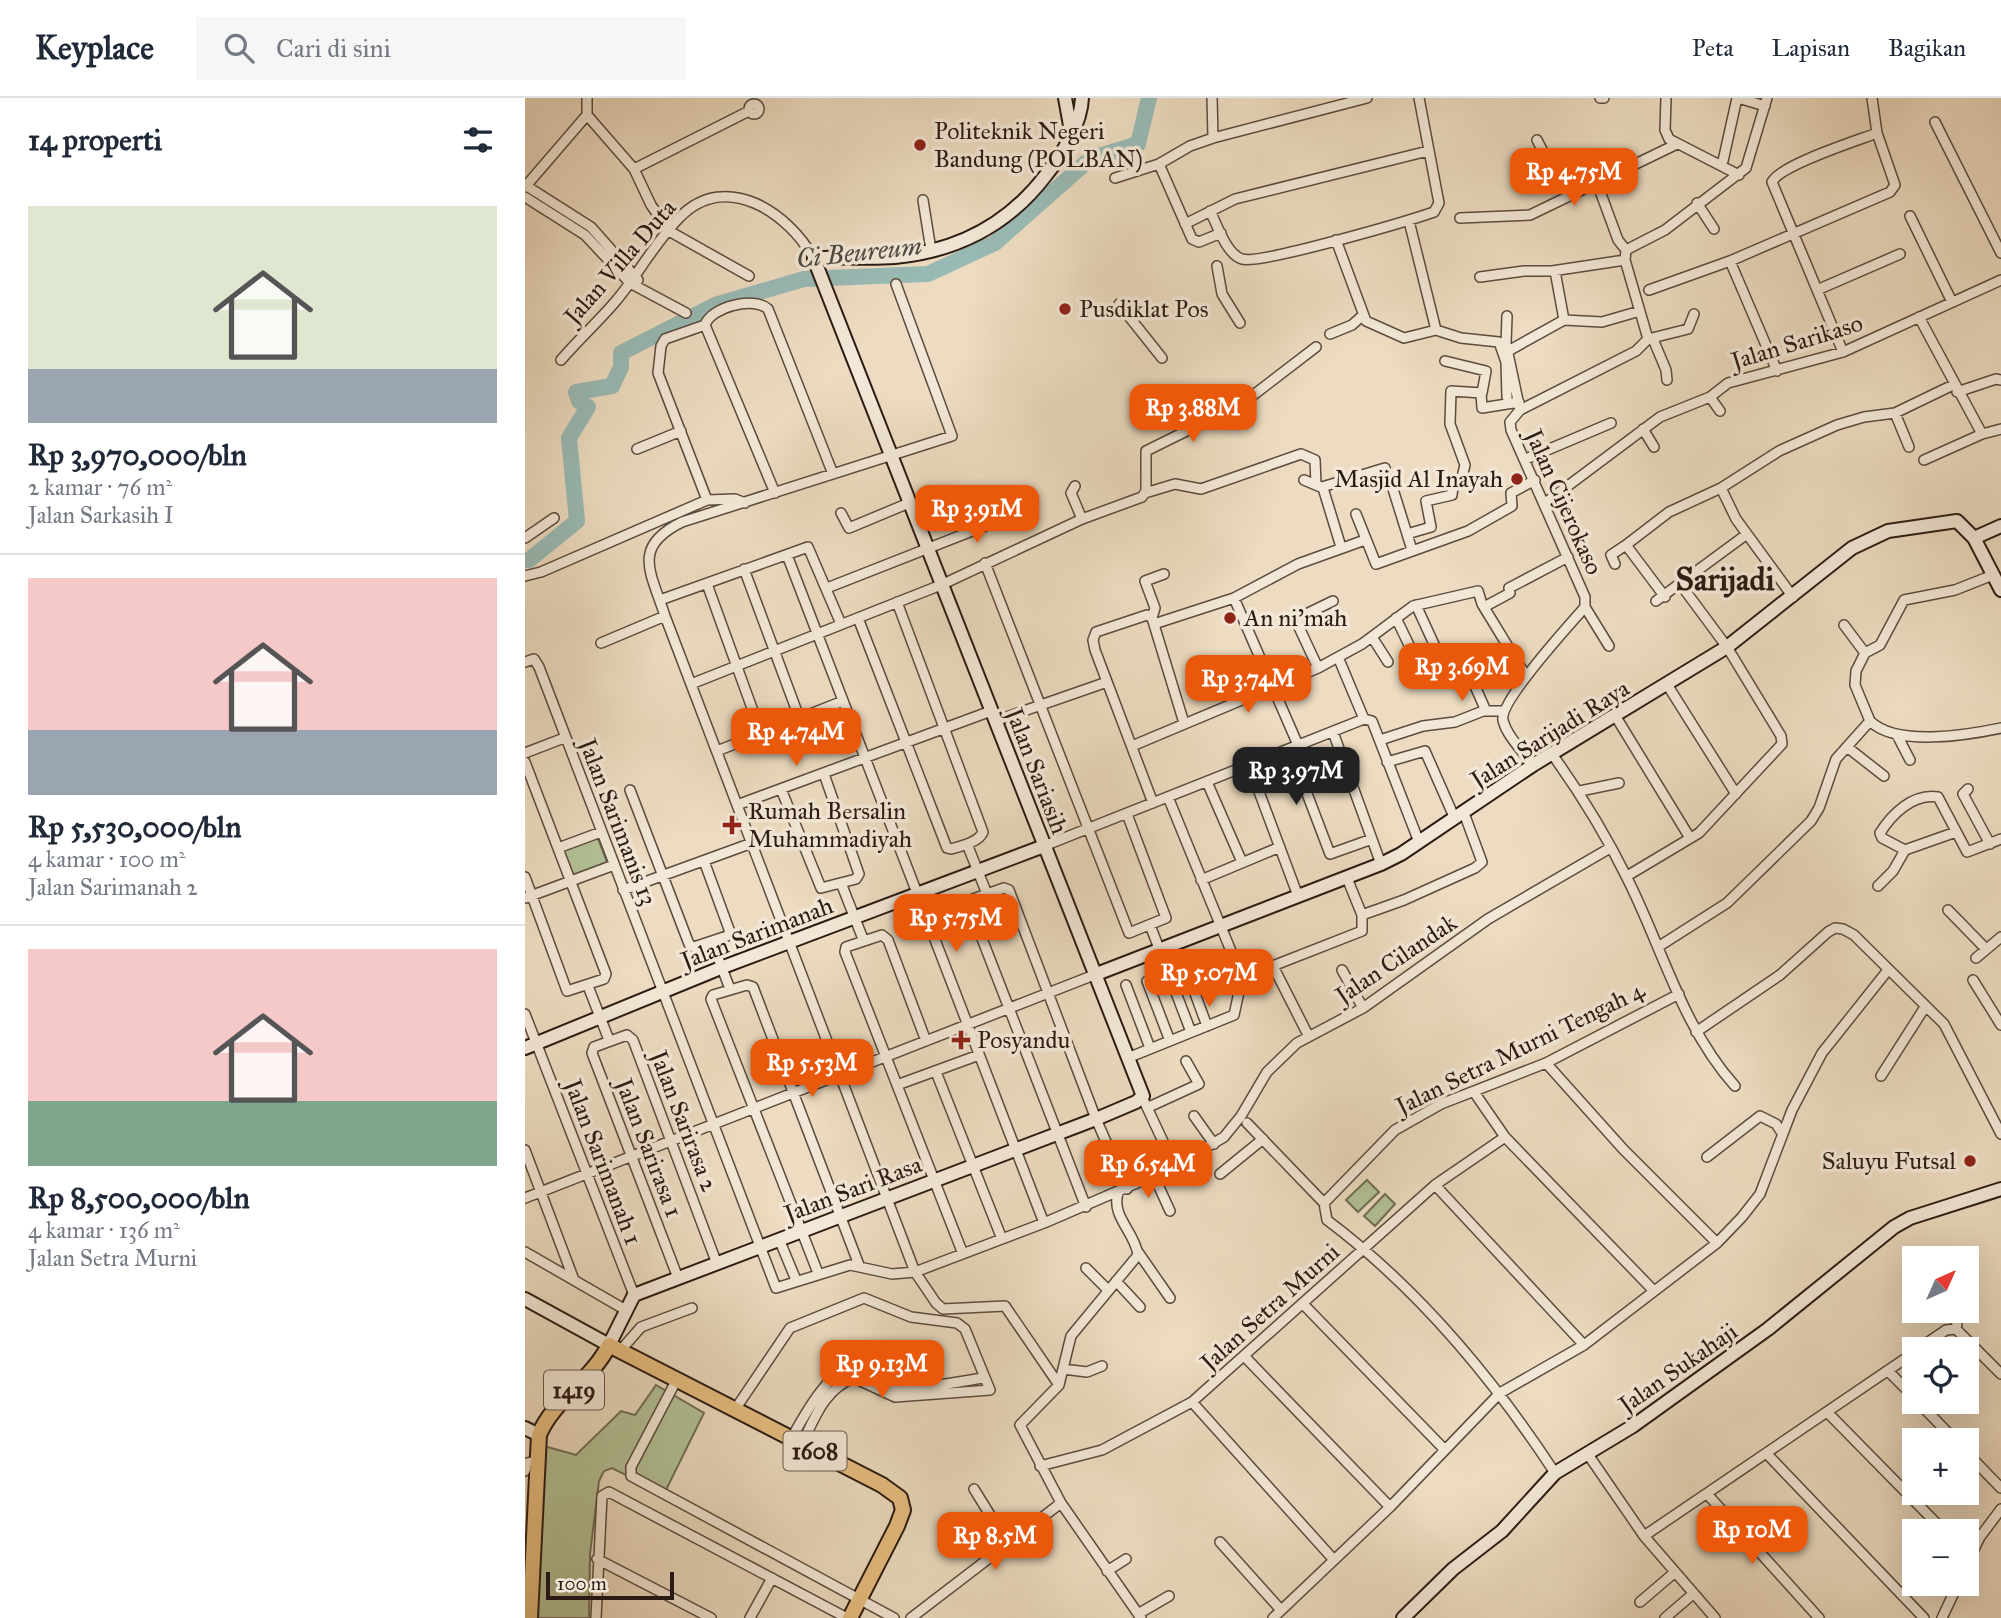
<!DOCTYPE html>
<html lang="id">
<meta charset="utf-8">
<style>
:root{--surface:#fff;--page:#f6f6f7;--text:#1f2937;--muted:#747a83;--line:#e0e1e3;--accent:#ea580c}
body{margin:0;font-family:"IM FELL Great Primer",serif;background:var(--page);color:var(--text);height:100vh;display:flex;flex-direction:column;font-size:26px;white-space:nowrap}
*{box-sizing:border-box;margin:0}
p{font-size:23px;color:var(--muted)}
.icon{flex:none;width:38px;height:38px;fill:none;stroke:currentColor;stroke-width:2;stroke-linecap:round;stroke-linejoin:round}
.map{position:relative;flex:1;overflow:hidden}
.details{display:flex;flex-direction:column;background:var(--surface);width:525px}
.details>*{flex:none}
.needle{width:46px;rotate:45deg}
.fabs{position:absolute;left:1377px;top:1148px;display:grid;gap:14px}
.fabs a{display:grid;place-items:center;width:77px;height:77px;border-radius:0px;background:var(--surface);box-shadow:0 7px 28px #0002;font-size:35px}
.scale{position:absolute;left:21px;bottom:18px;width:128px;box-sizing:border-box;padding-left:7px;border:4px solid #2c1b14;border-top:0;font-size:19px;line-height:24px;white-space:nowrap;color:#2c1b14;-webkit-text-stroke:5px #f3e8d7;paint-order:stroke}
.price{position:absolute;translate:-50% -60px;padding:0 16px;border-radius:14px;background:var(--accent);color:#fff;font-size:23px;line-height:46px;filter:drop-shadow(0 2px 4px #0008)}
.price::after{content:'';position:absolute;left:50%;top:42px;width:21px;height:16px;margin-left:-10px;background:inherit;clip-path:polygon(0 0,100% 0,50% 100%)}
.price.current{background:#222;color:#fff}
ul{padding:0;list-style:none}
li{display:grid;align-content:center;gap:14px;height:371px;padding:0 28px}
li+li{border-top:2px solid var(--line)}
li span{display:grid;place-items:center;height:217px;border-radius:0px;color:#555}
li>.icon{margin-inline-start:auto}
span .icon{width:126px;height:126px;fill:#fffc;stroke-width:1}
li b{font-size:30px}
h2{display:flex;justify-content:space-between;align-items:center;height:84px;padding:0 28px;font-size:30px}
header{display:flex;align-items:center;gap:42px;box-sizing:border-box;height:98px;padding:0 35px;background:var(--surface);border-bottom:2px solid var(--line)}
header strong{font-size:33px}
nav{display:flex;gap:38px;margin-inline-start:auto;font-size:24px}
.search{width:490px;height:63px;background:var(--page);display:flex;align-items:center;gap:18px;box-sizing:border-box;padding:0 24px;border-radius:0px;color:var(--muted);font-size:26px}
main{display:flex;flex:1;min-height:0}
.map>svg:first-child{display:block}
</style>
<header>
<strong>Keyplace</strong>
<div class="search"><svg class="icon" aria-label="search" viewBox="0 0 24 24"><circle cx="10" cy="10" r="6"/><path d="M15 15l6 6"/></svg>Cari di sini</div>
<nav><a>Peta</a><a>Lapisan</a><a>Bagikan</a></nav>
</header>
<main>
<section class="details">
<h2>14 properti<svg class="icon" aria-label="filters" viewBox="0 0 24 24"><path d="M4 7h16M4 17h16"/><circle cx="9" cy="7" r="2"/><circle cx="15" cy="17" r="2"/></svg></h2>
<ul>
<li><span style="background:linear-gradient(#dfe7d0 75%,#9aa5b1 0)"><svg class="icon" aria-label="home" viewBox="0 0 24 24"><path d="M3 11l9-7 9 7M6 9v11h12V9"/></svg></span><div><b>Rp 3,970,000/bln</b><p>2 kamar · 76 m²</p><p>Jalan Sarkasih I</p></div></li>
<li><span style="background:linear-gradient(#f6c9c9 70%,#9aa5b1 0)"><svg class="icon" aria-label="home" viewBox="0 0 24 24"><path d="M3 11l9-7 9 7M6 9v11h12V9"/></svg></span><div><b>Rp 5,530,000/bln</b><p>4 kamar · 100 m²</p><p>Jalan Sarimanah 2</p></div></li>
<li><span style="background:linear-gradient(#f6c9c9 70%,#7fa58c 0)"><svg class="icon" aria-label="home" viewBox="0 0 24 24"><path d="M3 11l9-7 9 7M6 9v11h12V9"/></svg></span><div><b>Rp 8,500,000/bln</b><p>4 kamar · 136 m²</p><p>Jalan Setra Murni</p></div></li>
</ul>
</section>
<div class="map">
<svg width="1476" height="1520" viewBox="0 0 1476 1520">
<rect width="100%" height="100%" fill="#eddcc1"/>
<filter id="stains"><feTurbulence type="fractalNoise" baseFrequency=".00286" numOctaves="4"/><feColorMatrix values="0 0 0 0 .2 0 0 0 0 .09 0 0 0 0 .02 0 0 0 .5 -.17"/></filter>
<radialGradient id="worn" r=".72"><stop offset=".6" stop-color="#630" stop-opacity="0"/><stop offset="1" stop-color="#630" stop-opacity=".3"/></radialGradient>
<path fill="#b3c297" stroke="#706e56" stroke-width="2" d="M72 738 82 764 47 779 37 753Z
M842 1082 854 1094 833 1114 821 1102Z
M860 1096 870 1106 850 1128 839 1118Z
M131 1287 179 1315 139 1396 87 1370 79 1373 74 1383 65 1456 64 1520H11L19 1348 51 1357 96 1313 110 1317Z"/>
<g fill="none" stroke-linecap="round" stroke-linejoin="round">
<path stroke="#99bbb6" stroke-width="16" d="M0 462H4L52 423 44 340 63 309 54 303 51 294 87 288 96 269V255L190 207 279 181 403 176 470 145 565 61 613 46 624 0"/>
<g stroke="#5c4b3f" stroke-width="12">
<path id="street" d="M62 0V17L109 71 126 107 144 133 224 178
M687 0 688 40
M1075 0H1079
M1141 0 1140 32 1144 41 1214 77
M1213 0 1240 8
M224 11a5 5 0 1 1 10 0a5 5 0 1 1-10 0Z
M1410 24 1476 155
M1012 42 1029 75 1061 64 1065 66 1093 142 1101 152
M1198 63 1212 0
M634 66 667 141 674 144 696 135
M109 71 224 13
M590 80 634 66 665 48 688 40 842 0
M0 87 66 129 113 182
M0 89 62 17
M0 99 60 137 105 185 161 215
M398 102 406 152
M1172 105 1189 131
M685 113C692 126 701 156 717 161 734 167 883 123 909 114L914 105 894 0
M1385 118 1427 204
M935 120 1005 117 1152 46
M884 123 911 232 936 240 974 244 981 264 982 299
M660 126 710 101 903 53
M811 142 841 223 879 240 911 232
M1205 163 1252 273
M692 168 697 196 715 225
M1030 173 1039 222
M955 179 999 173H1027L1100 162
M371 186 427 338 157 424C106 449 126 474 140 518L390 1174 411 1205 418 1211 480 1208 534 1287
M1124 192 1205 163 1365 94 1370 87 1352 35 1347 0
M1292 192 1375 156
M594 206 637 260
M982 218 981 246 995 312
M1394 219 1457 336
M1039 222 1077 224 1115 213
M180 227C186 209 229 198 243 211L308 376
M180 227 140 241 136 248 133 275 182 402
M180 227 250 395
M805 236 827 227 837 218
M1123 241 1100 162 1101 152 1140 132 1221 70 1242 0
M1128 241 1141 272 1142 282
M985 252 1039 222
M1318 254 1247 84C1255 67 1331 43 1352 35
M36 262C53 242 73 224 90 204 113 177 130 144 155 119 201 72 264 115 289 161
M1432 294 1471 281 1476 282
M956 295 957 310 994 304
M1185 299 1195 313
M1370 315 1384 349
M1118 331 1129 349
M112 351 156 333
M1001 361 1086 325
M1399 362 1457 336 1476 331
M779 382 798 390 816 449
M797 389 860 370
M1196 390 1211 421 1268 499
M868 391 887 452
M620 395 650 386 676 391 776 356 790 362 791 386
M1020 405 1135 319 1185 299 1203 285 1318 254 1476 182
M316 415 324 430 384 405
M831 416 851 466 943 433 987 408 986 395 1010 382
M557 421 617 399 621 393V353L718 305 791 249
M882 436 906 429 901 403 927 397 928 388 937 379 940 367 925 326 926 293 957 295 961 273 920 263
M0 440 29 420
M262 457 519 1125
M460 465 604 835 641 820 602 716
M1090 466 1086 457 1101 447
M219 471 274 619
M1468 477 1430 492 1379 502 1355 547 1340 555 1331 573 1330 587 1345 623C1371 649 1443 637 1476 630
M0 478 16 474 182 402 210 401 220 405
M182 486 236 635
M302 490 493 415
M1140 499 1101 447 1144 414 1196 390 1254 353 1312 327 1339 319 1370 315 1428 287
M709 500 773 647
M135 502 283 449 316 526
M1131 503 1222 436
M891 507 913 555 918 564 930 572 942 570 961 613
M959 509 985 495 984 490 1043 459
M1060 509 1084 548
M333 520 422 750 426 751C437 748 454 744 458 734L372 504
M627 520 630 510 620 483 639 476
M871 520 884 547
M629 526 709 500 773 466 840 442
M1319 527 1340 555
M847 539 863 564
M76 545 140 518
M813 559 839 621 847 623 894 744
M0 564 9 561 14 569 251 1190 325 1167 367 1176 390 1174 519 1125 642 1072 699 1039 716 1018 742 974 772 945 838 910 963 821 1085 750
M793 570 837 546 888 508 953 493 957 506 1001 578
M166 586 416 487 557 421 546 395 550 388
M1143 588 1211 696
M1091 619 1165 740
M470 623 582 584
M808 634 856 766
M1372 637 1385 662
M855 642 898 628 930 624 958 613H979
M607 648 793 570 772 525 775 519 808 503
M1322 649 1359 678
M765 651 805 756 847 741
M192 653 318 603
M0 655 39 640
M1027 656C1055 695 1081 737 1102 780 1137 849 1157 929 1210 988
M0 664 81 876 79 881 42 893 0 779
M862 664 900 653 930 721
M724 667 773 798
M1008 667C999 655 981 637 978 622 974 604 1045 526 1060 509V499L986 332 985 324 995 312 1111 253 1123 241 1163 231 1169 216
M682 684 717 764
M256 691 296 790 331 781 334 776 299 676
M1443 691 1438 696 1465 746
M105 692 164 846 169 849 202 838 205 834 179 763
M1055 693 1094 685
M628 705 570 552 568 542 571 534 622 517 627 520 659 625
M212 707 466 613
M442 746 462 796
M519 748 839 621
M33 750 76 734
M1380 752 1431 734
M1102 778 1174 735 1257 646 1256 638 1202 549 1156 487
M822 780 837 817
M676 782 755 749
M316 785 338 841
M1353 788 1368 773 1380 752 1357 740 1355 735C1367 716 1388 695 1413 699L1442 754 1476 741
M98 792 227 745
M0 800 89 767
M1423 812 1461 851
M625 827 666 934
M187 844 205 891
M1133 849 1202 805 1286 723 1294 710 1311 661 1345 623
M1451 860 1476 839
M749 870 783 937
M817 872 838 910
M717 880 837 833V817L879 802 950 770 957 764 939 715
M1448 882 1476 927
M601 887 625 950
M63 888 84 942
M0 916 109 1197
M1171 934 1255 877 1303 834 1310 830 1318 831 1329 837 1419 926 1476 1036
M401 943 363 842 357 837 321 849 320 854 438 1156
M645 943 622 883 661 871 682 928
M605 959 709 917 717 880 643 699
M1021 965 1098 1051 1192 1145
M411 974 477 1141
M1356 978 1400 909
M372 987 454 957
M949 994 980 1039 1129 1193
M620 1005 649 1067
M626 1008 674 986 661 963
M669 1018 689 1046
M722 1025 799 1105 802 1122C894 1191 967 1279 1030 1375
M0 1052 49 1182
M1182 1059 1235 1018 1251 1026 1257 1035
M695 1076 738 1041
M629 1078 645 1113
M910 1087 1059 1247
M593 1095C586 1119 610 1134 613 1157L546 1238 534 1287 495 1327 536 1405 616 1520
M0 1100 569 877
M799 1105 870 1032 916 1006 1021 965 1154 896
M561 1109 444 807 448 801 479 790 484 792 571 1021 602 1091
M254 1141 271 1182
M0 1154 99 1211
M613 1154 645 1200
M561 1170 583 1192
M293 1175 186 901 188 897 222 887 228 889 334 1167
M153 1180 67 955 69 949 102 937 108 942 192 1166
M591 1183 615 1209
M779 1207 919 1351
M1431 1231 1434 1213
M1393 1251 1421 1232 1431 1231 1476 1276
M95 1253 116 1229 167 1210
M720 1259 865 1409
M538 1271 562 1274 577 1268
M1363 1273 1390 1300
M151 1283 106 1369V1378L369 1520
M667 1304 809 1462
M1393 1304 1430 1342
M209 1313 265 1230 339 1200 386 1219 432 1225 440 1231 465 1292 370 1299 329 1280C300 1290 289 1321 277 1346
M1303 1315 1419 1433
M266 1341C277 1322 307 1262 334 1272 346 1276 355 1287 367 1290 385 1294 437 1283 458 1280
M1062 1355 1119 1438 1190 1520
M1442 1355 1476 1390
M1242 1356 1399 1520
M515 1368 577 1352 667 1304 910 1087 980 1039
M0 1373 2 1365 14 1362
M449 1391 483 1446
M1183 1397 1294 1520
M1119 1438 1390 1254
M695 1444 756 1512
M72 1461 186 1520
M1442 1465 1455 1439 1476 1411
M582 1473 601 1461
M1115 1504 1149 1475
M613 1516 644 1498
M71 1520 77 1398 84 1394 322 1520
M225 1520 247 1480
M386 1520 536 1405
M748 1520 865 1409 975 1295 1059 1247 1192 1145 1217 1119 1235 1096 1267 1012 1297 955 1363 872
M1140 1520 1168 1496
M1417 1520 1433 1486"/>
</g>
<g stroke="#2c1b14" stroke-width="16">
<path id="secondary" d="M540 0 546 33
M1449 440 1476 428
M569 877 856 766 876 756 1008 667 1202 549 1327 450 1363 433 1432 423 1449 440 1476 492
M0 950 198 869 519 748
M0 1201 84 1247 109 1197 571 1021 611 1004 618 998 289 161C316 158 343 161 370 159 433 153 483 127 521 77 537 57 556 26 557 0
M0 1330 14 1337
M878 1520 928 1471 977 1433 1030 1375 1108 1328 1243 1231 1369 1129 1385 1120 1476 1091"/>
</g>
<g stroke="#2c1b14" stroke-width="18">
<path id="primary" d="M5 1520 14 1337C28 1302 67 1282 84 1247L357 1387 375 1400 378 1412 372 1428 325 1520"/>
</g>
<use href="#street" stroke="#f3e8d7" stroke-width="9"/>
<use href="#secondary" stroke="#f3e8d7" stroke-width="12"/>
<use href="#primary" stroke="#e6be80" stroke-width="14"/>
</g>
<g fill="#8f2418" stroke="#f3e8d7" stroke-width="2.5">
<circle cx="395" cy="47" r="7"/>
<circle cx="540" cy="211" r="7"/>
<circle cx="992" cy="381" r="7"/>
<circle cx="705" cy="520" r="7"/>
<path d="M203.5 716.5h7v7h7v7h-7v7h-7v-7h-7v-7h7z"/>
<path d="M432.5 931.5h7v7h7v7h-7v7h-7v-7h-7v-7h7z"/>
<circle cx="1445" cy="1063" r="7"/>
</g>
<g text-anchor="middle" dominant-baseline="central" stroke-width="7" stroke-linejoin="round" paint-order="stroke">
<g fill="#f3e8d7" stroke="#68584e" stroke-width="2">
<rect x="19" y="1272.5" width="60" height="39" rx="5"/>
<rect x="258.5" y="1333.5" width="63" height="39" rx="5"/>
</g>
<g font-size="23" font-weight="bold" fill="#2c1b14">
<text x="49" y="1292">1419</text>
<text x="290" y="1353">1608</text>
</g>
<g font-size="24" fill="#2c1b14" stroke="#f3e8d7" text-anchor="start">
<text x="409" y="33">Politeknik Negeri<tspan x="409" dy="28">Bandung (POLBAN)</tspan></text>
<text x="554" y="211">Pusdiklat Pos</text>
<text x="978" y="381" text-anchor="end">Masjid Al Inayah</text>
<text x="719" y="520">An ni'mah</text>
<text x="223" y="713">Rumah Bersalin<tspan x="223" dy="28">Muhammadiyah</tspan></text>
<text x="452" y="942">Posyandu</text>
<text x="1431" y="1063" text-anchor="end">Saluyu Futsal</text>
</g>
<g font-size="24" fill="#2c1b14" stroke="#f3e8d7">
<text transform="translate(95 164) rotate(-49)">Jalan Villa Duta</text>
<text transform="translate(1272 244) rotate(-17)">Jalan Sarikaso</text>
<text transform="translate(1039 404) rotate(66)">Jalan Cijerokaso</text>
<text transform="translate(1025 636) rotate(-32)">Jalan Sarijadi Raya</text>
<text transform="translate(512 673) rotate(69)">Jalan Sariasih</text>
<text transform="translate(93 724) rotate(69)">Jalan Sarimanis 13</text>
<text transform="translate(232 835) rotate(-21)">Jalan Sarimanah</text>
<text transform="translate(871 861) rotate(-34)">Jalan Cilandak</text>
<text transform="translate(995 950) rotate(-26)">Jalan Setra Murni Tengah 4</text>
<text transform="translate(159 1023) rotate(69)">Jalan Sarirasa 2</text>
<text transform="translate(124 1050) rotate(69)">Jalan Sarirasa 1</text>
<text transform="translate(78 1064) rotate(69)">Jalan Sarimanah 1</text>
<text transform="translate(328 1091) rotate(-21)">Jalan Sari Rasa</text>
<text transform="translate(745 1209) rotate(-42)">Jalan Setra Murni</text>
<text transform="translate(1153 1270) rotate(-35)">Jalan Sukahaji</text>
</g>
<g font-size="26" font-style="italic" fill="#4d4b45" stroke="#f3e8d7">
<text transform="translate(334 154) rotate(-6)">Ci Beureum</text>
</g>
<g font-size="32" font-weight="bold" fill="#2c1b14" stroke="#f3e8d7">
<text x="1200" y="481">Sarijadi</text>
</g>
</g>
<rect width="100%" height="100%" filter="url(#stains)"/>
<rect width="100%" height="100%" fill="url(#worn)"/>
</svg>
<div class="fabs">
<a><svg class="needle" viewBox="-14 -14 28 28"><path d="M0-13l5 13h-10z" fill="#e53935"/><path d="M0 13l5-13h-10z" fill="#747a83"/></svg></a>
<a><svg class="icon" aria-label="locate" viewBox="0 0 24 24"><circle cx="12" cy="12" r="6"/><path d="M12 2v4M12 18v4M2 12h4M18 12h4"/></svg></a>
<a>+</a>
<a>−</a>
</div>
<div class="scale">100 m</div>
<b class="price" style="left:1049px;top:110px">Rp 4.75M</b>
<b class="price" style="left:668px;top:346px">Rp 3.88M</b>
<b class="price" style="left:452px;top:447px">Rp 3.91M</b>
<b class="price" style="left:937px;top:605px">Rp 3.69M</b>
<b class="price" style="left:723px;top:617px">Rp 3.74M</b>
<b class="price" style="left:271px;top:670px">Rp 4.74M</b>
<b class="price current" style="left:771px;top:709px">Rp 3.97M</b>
<b class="price" style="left:431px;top:856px">Rp 5.75M</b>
<b class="price" style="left:684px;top:911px">Rp 5.07M</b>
<b class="price" style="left:287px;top:1001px">Rp 5.53M</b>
<b class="price" style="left:623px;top:1102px">Rp 6.54M</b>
<b class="price" style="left:357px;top:1302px">Rp 9.13M</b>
<b class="price" style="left:1227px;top:1468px">Rp 10M</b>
<b class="price" style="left:470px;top:1474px">Rp 8.5M</b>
</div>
</main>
